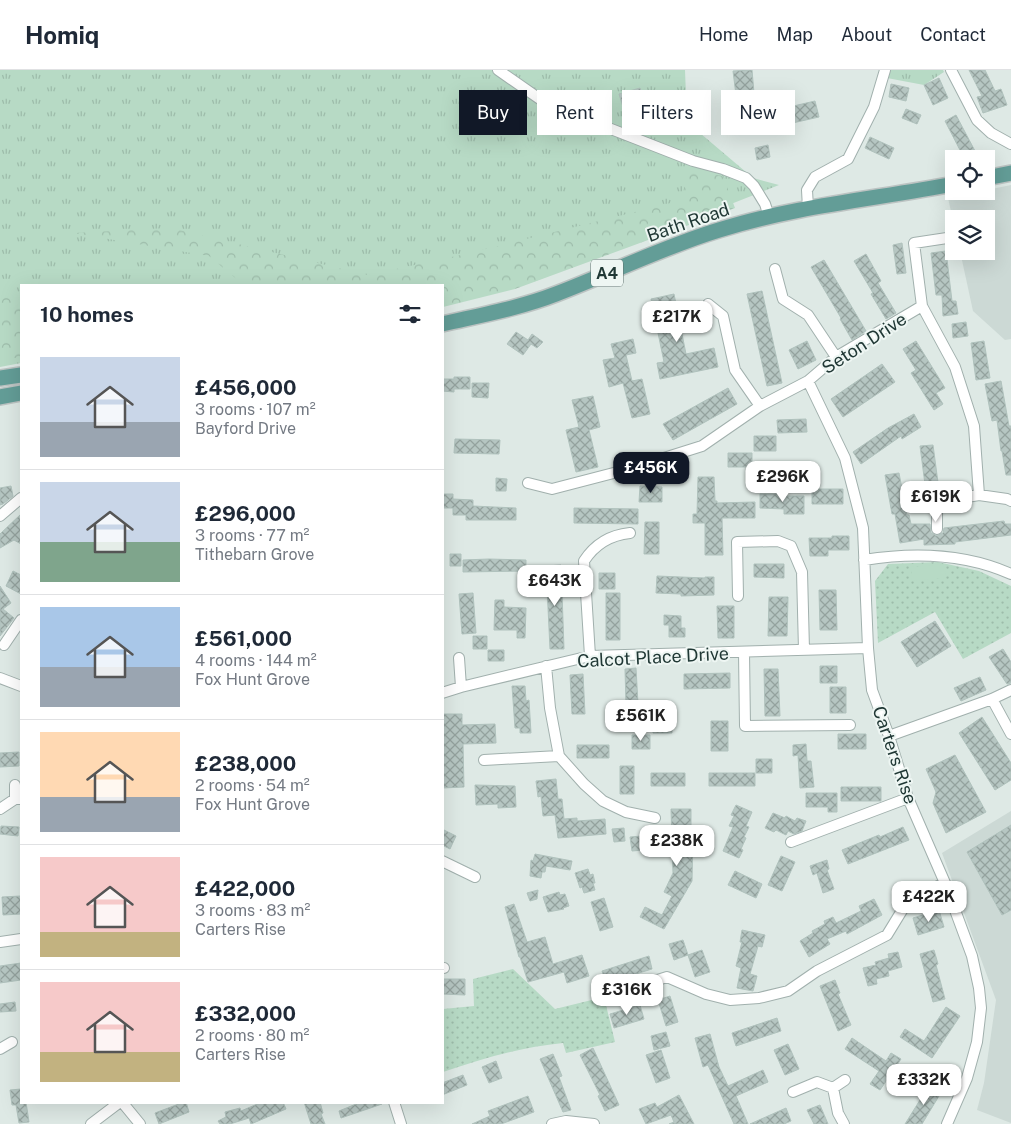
<!DOCTYPE html>
<meta charset="utf-8">
<style>
:root{--surface:#fff;--page:#f6f6f7;--text:#1f2937;--muted:#747a83;--line:#e0e1e3;--accent:#111827}
body{margin:0;font-family:"Public Sans",sans-serif;background:var(--page);color:var(--text);height:100vh;display:flex;flex-direction:column;font-size:19px;white-space:nowrap}
*{box-sizing:border-box;margin:0}
p{font-size:16px;color:var(--muted)}
.icon{flex:none;width:28px;height:28px;fill:none;stroke:currentColor;stroke-width:2;stroke-linecap:round;stroke-linejoin:round}
.map{position:relative;flex:1;overflow:hidden}
.side{position:absolute;left:20px;top:214px;width:424px;height:820px;display:flex;flex-direction:column;background:var(--surface);border-radius:0px;box-shadow:0 5px 20px #0002}
.side>*{flex:none}
.banner{position:absolute;left:459px;top:20px;width:475px;height:45px;display:flex;gap:10px}
.tools{position:absolute;left:945px;top:80px;display:grid;gap:10px}
.tools a{display:grid;place-items:center;width:50px;height:50px;border-radius:0px;background:var(--surface);box-shadow:0 5px 20px #0002;font-size:25px}
.price{position:absolute;translate:-50% -42px;padding:0 11px;border-radius:10px;background:#fff;color:#222;font-size:16px;line-height:32px;filter:drop-shadow(0 1px 2px #0008)}
.price::after{content:'';position:absolute;left:50%;top:30px;width:15px;height:11px;margin-left:-8px;background:inherit;clip-path:polygon(0 0,100% 0,50% 100%)}
.price.active{background:var(--accent);color:#fff}
ul{padding:0;list-style:none}
li{display:flex;align-items:center;gap:15px;height:125px;padding:0 20px}
li+li{border-top:1px solid var(--line)}
li span{display:grid;place-items:center;flex:none;width:140px;height:100px;border-radius:0px;color:#555}
li>.icon{margin-inline-start:auto}
span .icon{width:60px;height:60px;fill:#fffc;stroke-width:1}
li b{font-size:21px}
h2{display:flex;justify-content:space-between;align-items:center;height:60px;padding:0 20px;font-size:21px}
.tag{padding:0 18px;border-radius:0px;background:var(--surface);box-shadow:0 5px 20px #0002;font-size:18px;line-height:45px}
.tag.active{background:var(--accent);color:#fff}
header{display:flex;align-items:center;gap:30px;box-sizing:border-box;height:70px;padding:0 25px;background:var(--surface);border-bottom:1px solid var(--line)}
header strong{font-size:24px}
nav{display:flex;gap:28px;margin-inline-start:auto;font-size:18px}
.map>svg:first-child{display:block}
</style>
<header>
<strong>Homiq</strong>
<nav><a>Home</a><a>Map</a><a>About</a><a>Contact</a></nav>
</header>
<div class="map">
<svg width="1011" height="1054" viewBox="0 0 1011 1054">
<defs>
<pattern id="grass-tufts" width="24" height="20" patternUnits="userSpaceOnUse" patternTransform="scale(1.25)"><rect width="24" height="20" fill="#b7dac5"/><path d="M3 7l-1-3M5 7V3M7 7l1-3M15 17l-1-3M17 17v-4M19 17l1-3" fill="none" stroke="#9dbcaa"/></pattern>
<pattern id="forest-crowns" width="20" height="18" patternUnits="userSpaceOnUse" patternTransform="scale(1.25)"><rect width="20" height="18" fill="#b7dac5"/><path d="M2 6a3 3 0 1 1 6 0M12 15a3 3 0 1 1 6 0" fill="none" stroke="#9dbcaa"/></pattern>
<pattern id="park-dots" width="8" height="8" patternUnits="userSpaceOnUse" patternTransform="scale(1.25)"><rect width="8" height="8" fill="#b7dac5"/><path d="M2 2h.1M6 6h.1" fill="none" stroke="#9dbcaa" stroke-width="1.8" stroke-linecap="round"/></pattern>
<pattern id="building-cross-hatch" width="8" height="8" patternUnits="userSpaceOnUse" patternTransform="scale(1.25)"><rect width="8" height="8" fill="#b6c6c2"/><path d="M0 0l8 8M0 8l8-8" fill="none" stroke="#94a29e"/></pattern>
</defs>
<rect width="100%" height="100%" fill="#dee9e5"/>
<path fill="#ccd9d5" d="M1011 115V269L1005 270 973 241 960 181H986V149H954V155L948 128Z
M1011 741V1053L977 1040 984 1013 996 930 942 783Z"/>
<path fill="url(#grass-tufts)" d="M0 0H685L687 52 753 108 779 115 533 212 442 215H21V293L0 297Z
M890 0H943L944 2 924 15 887 8Z"/>
<path fill="url(#forest-crowns)" d="M691 101 723 106 735 138 515 219 443 237 442 215H205L239 211 209 186 73 163 171 158 368 205 470 183 679 131Z
M0 222 21 226V287L0 290Z"/>
<path fill="url(#park-dots)" d="M938 492 979 501 1011 516V563L963 589 935 542 878 573 875 511 888 494Z
M513 899 555 939 604 927 615 972 566 983 563 973C521 977 482 989 443 1002V939L474 936 473 909Z"/>
<path fill="#b7dac5" d="M945 494 946 508 912 511 911 497Z"/>
<path fill="url(#building-cross-hatch)" stroke="#b0c2bd" d="M752 0 754 23 736 25 733 1Z
M969 0H985L995 21 1001 19 1007 35 983 43 977 27 982 26Z
M939 8 948 28 933 35 924 15Z
M891 14 909 18 906 31 889 27Z
M640 18 644 31 623 37 619 24Z
M815 31 819 47 788 54 785 38Z
M906 39 921 45 917 54 902 48Z
M956 45 975 81 967 85 964 80 961 82 945 51Z
M870 67 894 78 889 89 865 78Z
M768 75 770 87 757 90 755 78Z
M902 173 906 203 897 204 893 175Z
M946 181 952 231H956L958 244 943 246 942 225H936L931 183Z
M866 184 881 211 878 213 896 243 886 249 871 224 873 223 854 191Z
M824 190 866 261 852 270 840 249 841 248 811 197Z
M762 221 782 313 767 316 747 224Z
M674 224 686 284 714 278 718 297 660 309 657 293 664 292 651 229Z
M966 252 968 266 953 268 952 254Z
M516 262 528 270 532 264 543 272 537 278 531 274 523 285 507 274Z
M633 269 636 283 626 285 632 311 642 309 650 344 632 348 623 313 609 317 603 290 615 288 611 274Z
M807 271 816 290 798 299 789 280Z
M916 271 945 318 936 323 943 334 934 340 911 303 916 300 903 279Z
M984 271 990 308 976 310 971 273Z
M882 294 895 312 843 347 831 329Z
M454 307H470V319H454V322L442 321V309H454Z
M1001 311 1009 356H1011V405H1006L1002 381H1001L997 350 992 351 985 314Z
M472 313H489L488 328 472 327Z
M728 318 737 334 673 370 663 354Z
M593 326 600 357 589 360 598 397 576 402 566 360 579 357 572 330Z
M914 344 921 357 902 369 901 366 861 394 853 382 888 358Z
M806 349 807 362 778 363 777 350Z
M754 366H776V381H754Z
M455 369 500 370 499 384 454 383Z
M933 375 939 420 926 422 920 376Z
M728 383H752V397H728Z
M899 403 907 445H909L911 454H930L931 463 937 466 943 463 944 458 1004 451 1005 454H1011V465L955 472V474L924 475V469L900 473 895 444H892L885 405Z
M698 407H714L715 431H717V433L755 432V448H722L723 485H705V453H693V444H697Z
M496 408 507 409 506 421H496Z
M11 416 13 426 3 434 0 435V418Z
M640 416 662 417V432H639Z
M812 419H843V434H812Z
M442 424H453V429L473 430V436L516 438V450H466V445H453V438H442Z
M760 424H777V426H804V444H784V439L760 438Z
M574 438 638 439V454L574 453Z
M21 444V474L14 470 0 478V464Z
M645 452H659V484H644Z
M832 466H849V480H828V486H810L809 468H832Z
M450 484H461V496H450Z
M489 489 526 490V501L463 502V490Z
M754 494H784V508L754 507Z
M561 495 564 579H550L546 496Z
M13 501 21 505V524L6 516Z
M599 503H615V519H599Z
M657 506 705 508V507H714V525L681 526V524L656 523Z
M0 516 11 533 3 539 14 548 0 566Z
M819 520H836L837 560H820Z
M473 523 476 563 462 564 459 524Z
M606 523H620V570H606Z
M769 527H788L787 566H768Z
M495 530H504V537L526 538 525 568H517V560H494Z
M717 536H734V568H718Z
M664 545 681 546V558H685V567H669V555H664Z
M935 551 951 576 917 597 901 572Z
M473 566H487V579H473Z
M1003 579 1011 592V613L1007 614 989 587Z
M488 580H504V591H488Z
M820 596H837V613H820Z
M636 598 638 634H626L625 599Z
M764 599H778L780 646H765Z
M730 603V618L684 619V604Z
M583 604 585 644H572L570 605Z
M980 607 986 620 961 631 954 618Z
M512 616H525L526 631 529 630 531 663H520V658H515Z
M830 617H846V643H830Z
M606 639H623V648H606Z
M442 644H462V655L495 654 496 673 463 674 464 717 442 718Z
M982 647 1011 693V710L995 720 959 663Z
M653 650H672V663H653Z
M711 651H728V681H711Z
M838 664H866V679H838Z
M632 665H650V679H632Z
M806 674 807 691H811L814 717 800 718 798 685 793 686V675Z
M577 675H609V688H577Z
M19 682V696L0 697V683Z
M955 685 986 742 946 763 933 733 936 722 926 699Z
M756 689H772V703H756Z
M620 696H634V724H620Z
M651 703H685V716H651Z
M709 703H755V716H709Z
M556 709 558 729H562L564 749 577 748V751L605 749 606 764 558 768 555 745 543 746 541 726 538 727 536 711Z
M475 715 515 716 516 737 498 738V734L476 735Z
M841 717H881V731H841Z
M806 723H837V742H828V737H806Z
M736 735 752 742 746 756 749 757 744 767 746 768 741 779 743 780 739 788 723 781 733 757 729 756 734 746 731 745Z
M671 739H691V764H693L692 811 664 859 640 847 645 837 662 845 672 826 664 822 673 803Z
M773 743 785 748 786 746 795 751 797 748 806 751 802 761 794 764 788 761 786 765 776 760 774 762 765 758Z
M1011 755V840L1002 845 967 782Z
M1 756 19 757 18 766 0 764Z
M903 757 909 770 848 794 842 780 879 765 880 767Z
M624 758 625 771 614 772 612 759Z
M442 759 456 766 450 779 442 775Z
M642 766 643 780 632 781 630 767Z
M535 784 572 791 570 800 546 796 545 802H542L541 808 530 806 531 790 533 791Z
M781 786 795 792 782 821 768 815Z
M827 790 829 799 827 800 834 819 823 823 817 803 813 805 810 796Z
M588 799 590 805 593 804 595 813H593L595 820 584 823 582 817 580 818 575 803Z
M735 801 762 814 756 828 728 815Z
M538 820 537 829 530 831 527 823Z
M559 822 560 825 565 824 569 836 563 838 564 839 548 842 543 827Z
M21 826V844L3 845 2 827Z
M604 828 613 857 600 861 591 832Z
M874 829 882 845 847 864 846 861 827 869 830 874 809 887 800 871 813 863 812 861 825 854 824 851 833 847 836 853 861 841 859 836Z
M514 834 527 872 545 867 553 894 582 885 589 906 567 913 564 902 528 912 520 887H519L505 837Z
M939 840 944 857 918 865 913 848Z
M742 860 765 865 762 877 758 876 750 904 757 906 753 921 737 918 741 898 736 896 742 872H740Z
M683 870 688 885 674 890 669 874Z
M702 880 710 902 695 907 688 885Z
M934 880 938 894 936 895 945 929 933 932 920 884Z
M898 882 902 897 888 901 889 906 876 909 877 914 868 916 863 898 876 895 875 892 889 888 888 884Z
M649 886 652 899 606 913 602 901Z
M21 893V910L0 913V896Z
M442 909H465V925L442 924Z
M835 910 840 923 838 924 851 955 838 961 820 916Z
M670 926 678 952 666 956 658 930Z
M15 932 16 941 0 942V934Z
M640 935 644 949 614 958 610 944Z
M946 937 960 946 932 988 900 967 905 959 924 971Z
M777 948 781 961 736 976 732 963Z
M666 962 670 976 654 980 651 966Z
M710 964 719 997 728 1016 763 1000 768 1012 736 1026 748 1054H734L708 995 703 997 695 968Z
M852 968 886 991 891 983 901 989 880 1020 870 1014 879 1001 845 979Z
M788 974 799 999 785 1005 774 980Z
M593 978 619 1035 605 1041 598 1026 600 1025 580 985Z
M661 980 670 1008 656 1013 646 985Z
M553 984 562 1006 559 1007 571 1040 563 1042 540 989Z
M496 991 502 1008 489 1013 482 997Z
M463 1005 467 1015 442 1025V1013Z
M930 1014 942 1021 922 1054H905Z
M21 1019V1032H26L29 1052 19 1053 16 1035H12L10 1020Z
M679 1025 694 1054H669L674 1052 671 1045 646 1054 639 1039 655 1033 657 1037Z
M528 1026 534 1042 501 1054H472L490 1046 488 1041Z
M184 1032H186L189 1042 159 1054 155 1043Z
M262 1032H283L286 1039 251 1054 249 1048 230 1054H220L218 1051 226 1047 225 1042 240 1038 241 1041Z
M304 1032H320L323 1043 321 1044 325 1054H311Z
M361 1032 382 1034 341 1048 339 1041Z
M820 1035 828 1054H814L807 1040Z
M786 1038 791 1051 784 1054H750Z"/>
<g fill="none" stroke-linecap="round" stroke-linejoin="round">
<g stroke="#a1b0ad" stroke-width="12">
<path id="minor" d="M498 0 547 34 693 91 723 99 746 108 754 116 765 134 769 146
M951 0 977 50 991 63 1011 74
M808 138 807 120 815 107 848 89 874 37 885 0
M947 168 914 173 922 236 955 297 974 356 979 425
M775 199 783 229 808 245 836 287
M708 234 723 246 735 300 760 336
M808 311 845 388 863 458 868 578 872 620 889 666 908 728 945 813 972 886 979 918 981 938 977 972 967 1008 947 1054
M528 413 552 419 629 399 702 376 760 336 808 311 836 287 922 236
M0 446 21 428
M937 459V439L943 431 979 425 1007 429 1011 431
M864 490C914 482 964 483 1011 504
M738 526 737 472 778 471 791 476 802 502 804 580
M4 575 21 550
M744 582 745 656 850 655
M590 586 584 491C595 474 610 465 630 463
M459 588 461 617
M546 596 550 638 559 686 584 714 603 731 626 742 655 748
M0 608 21 616
M442 623 461 617 590 586 868 578
M992 629 1011 664
M889 666 992 629 1011 620
M484 690 559 686
M15 729V715
M0 739 15 729H21
M791 772 908 728
M442 791 475 807
M0 872 21 869
M442 898H444
M604 927 667 907 706 924 730 930 759 928 788 921 817 901 887 865 909 829 945 813
M0 979 12 972
M833 1018 838 1043 844 1054
M793 1022 817 1012 833 1018 845 1010
M122 1032 140 1054
M394 1032 401 1054
M91 1054 120 1032
M552 1054 566 1051 594 1054"/>
</g>
<g stroke="#bcc3c2" stroke-width="18">
<path id="primary" d="M986 108 1011 103
M442 254C481 245 520 238 556 224 611 203 663 177 719 160 795 136 875 129 954 114
M0 308 21 305
M0 327 21 323"/>
</g>
<use href="#minor" stroke="#fff" stroke-width="10"/>
<use href="#primary" stroke="#639d97" stroke-width="15"/>
</g>
<g text-anchor="middle" dominant-baseline="central" stroke-width="4" stroke-linejoin="round" paint-order="stroke">
<rect fill="#eef6f3" stroke="#5e716e" stroke-width="1" x="591" y="189.5" width="32" height="27" rx="4"/>
<g font-size="16" font-weight="bold" fill="#203835">
<text x="607" y="203">A4</text>
</g>
<g font-size="18" fill="#203835" stroke="#eef6f3">
<text transform="translate(688 152) rotate(-19)">Bath Road</text>
<text transform="translate(864 273) rotate(-33)">Seton Drive</text>
<text transform="translate(653 587) rotate(-3)">Calcot Place Drive</text>
<text transform="translate(895 685) rotate(71)">Carters Rise</text>
</g>
</g>
</svg>
<div class="tools">
<a><svg class="icon" aria-label="locate" viewBox="0 0 24 24"><circle cx="12" cy="12" r="6"/><path d="M12 2v4M12 18v4M2 12h4M18 12h4"/></svg></a>
<a><svg class="icon" aria-label="layers" viewBox="0 0 24 24"><path d="M12 4l9 5-9 5-9-5zM3 14l9 5 9-5"/></svg></a>
</div>
<b class="price" style="left:677px;top:273px">£217K</b>
<b class="price active" style="left:651px;top:424px">£456K</b>
<b class="price" style="left:783px;top:433px">£296K</b>
<b class="price" style="left:936px;top:453px">£619K</b>
<b class="price" style="left:555px;top:537px">£643K</b>
<b class="price" style="left:641px;top:672px">£561K</b>
<b class="price" style="left:677px;top:797px">£238K</b>
<b class="price" style="left:929px;top:853px">£422K</b>
<b class="price" style="left:627px;top:946px">£316K</b>
<b class="price" style="left:924px;top:1036px">£332K</b>
<div class="banner">
<a class="tag active">Buy</a>
<a class="tag">Rent</a>
<a class="tag">Filters</a>
<a class="tag">New</a>
</div>
<section class="side">
<h2>10 homes<svg class="icon" aria-label="filters" viewBox="0 0 24 24"><path d="M4 7h16M4 17h16"/><circle cx="9" cy="7" r="2"/><circle cx="15" cy="17" r="2"/></svg></h2>
<ul>
<li><span style="background:linear-gradient(#c9d6e8 65%,#9aa5b1 0)"><svg class="icon" aria-label="home" viewBox="0 0 24 24"><path d="M3 11l9-7 9 7M6 9v11h12V9"/></svg></span><div><b>£456,000</b><p>3 rooms · 107 m²</p><p>Bayford Drive</p></div></li>
<li><span style="background:linear-gradient(#c9d6e8 60%,#7fa58c 0)"><svg class="icon" aria-label="home" viewBox="0 0 24 24"><path d="M3 11l9-7 9 7M6 9v11h12V9"/></svg></span><div><b>£296,000</b><p>3 rooms · 77 m²</p><p>Tithebarn Grove</p></div></li>
<li><span style="background:linear-gradient(#a9c7e8 60%,#9aa5b1 0)"><svg class="icon" aria-label="home" viewBox="0 0 24 24"><path d="M3 11l9-7 9 7M6 9v11h12V9"/></svg></span><div><b>£561,000</b><p>4 rooms · 144 m²</p><p>Fox Hunt Grove</p></div></li>
<li><span style="background:linear-gradient(#ffd9b3 65%,#9aa5b1 0)"><svg class="icon" aria-label="home" viewBox="0 0 24 24"><path d="M3 11l9-7 9 7M6 9v11h12V9"/></svg></span><div><b>£238,000</b><p>2 rooms · 54 m²</p><p>Fox Hunt Grove</p></div></li>
<li><span style="background:linear-gradient(#f6c9c9 75%,#c2b280 0)"><svg class="icon" aria-label="home" viewBox="0 0 24 24"><path d="M3 11l9-7 9 7M6 9v11h12V9"/></svg></span><div><b>£422,000</b><p>3 rooms · 83 m²</p><p>Carters Rise</p></div></li>
<li><span style="background:linear-gradient(#f6c9c9 70%,#c2b280 0)"><svg class="icon" aria-label="home" viewBox="0 0 24 24"><path d="M3 11l9-7 9 7M6 9v11h12V9"/></svg></span><div><b>£332,000</b><p>2 rooms · 80 m²</p><p>Carters Rise</p></div></li>
</ul>
</section>
</div>
